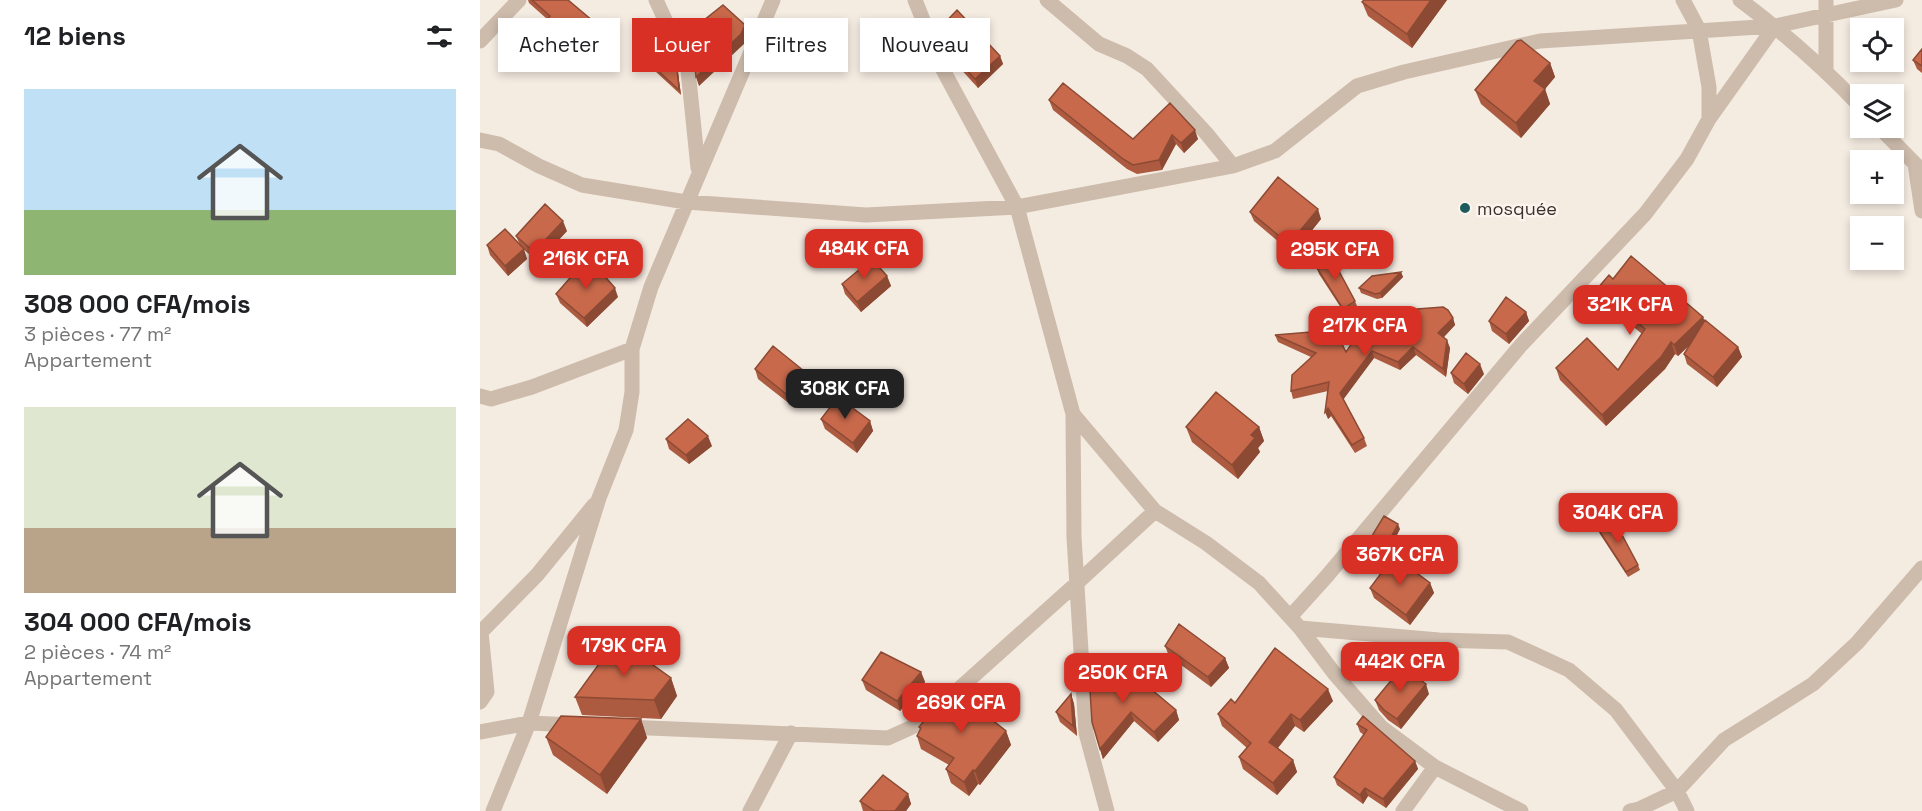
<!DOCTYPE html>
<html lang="fr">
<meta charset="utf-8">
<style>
:root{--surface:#fff;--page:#f2f2f2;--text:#202124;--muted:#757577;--accent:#d93025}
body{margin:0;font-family:"Space Grotesk",sans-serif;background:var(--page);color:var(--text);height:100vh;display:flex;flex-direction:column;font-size:22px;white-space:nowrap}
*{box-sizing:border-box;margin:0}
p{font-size:20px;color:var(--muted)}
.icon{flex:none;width:33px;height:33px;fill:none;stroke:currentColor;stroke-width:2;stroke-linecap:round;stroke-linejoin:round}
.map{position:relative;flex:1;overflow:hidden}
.details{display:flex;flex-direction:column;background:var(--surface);width:480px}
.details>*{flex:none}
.banner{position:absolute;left:18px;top:18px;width:570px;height:54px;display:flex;gap:12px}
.tools{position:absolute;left:1370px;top:18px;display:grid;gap:12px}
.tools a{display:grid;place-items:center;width:54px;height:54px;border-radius:0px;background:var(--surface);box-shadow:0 3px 9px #0003;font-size:30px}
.price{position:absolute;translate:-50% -51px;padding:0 14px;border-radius:12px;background:var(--accent);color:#fff;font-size:20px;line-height:39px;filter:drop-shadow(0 2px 3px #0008)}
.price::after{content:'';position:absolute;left:50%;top:36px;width:18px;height:14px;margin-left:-9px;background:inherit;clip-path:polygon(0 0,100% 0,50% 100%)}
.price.current{background:#222;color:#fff}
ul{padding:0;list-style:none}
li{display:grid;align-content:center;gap:12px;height:318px;padding:0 24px}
li span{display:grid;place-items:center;height:186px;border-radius:0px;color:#555}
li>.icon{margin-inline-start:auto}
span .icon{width:108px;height:108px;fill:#fffc;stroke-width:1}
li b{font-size:26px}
h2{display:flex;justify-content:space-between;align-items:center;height:72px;padding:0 24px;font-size:26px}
.pill{padding:0 21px;border-radius:0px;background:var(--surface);box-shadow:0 3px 9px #0003;font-size:21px;line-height:54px}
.pill.current{background:var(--accent);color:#fff}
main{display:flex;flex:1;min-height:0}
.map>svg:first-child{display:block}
</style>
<main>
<section class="details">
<h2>12 biens<svg class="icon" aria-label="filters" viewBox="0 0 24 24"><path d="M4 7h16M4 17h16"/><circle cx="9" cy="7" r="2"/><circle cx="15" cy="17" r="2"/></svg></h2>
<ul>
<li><span style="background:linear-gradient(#bfe0f5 65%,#8fb573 0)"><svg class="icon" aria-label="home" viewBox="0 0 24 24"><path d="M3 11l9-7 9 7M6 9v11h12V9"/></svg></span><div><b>308 000 CFA/mois</b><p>3 pièces · 77 m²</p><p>Appartement</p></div></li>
<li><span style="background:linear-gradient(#dfe7d0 65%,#b9a48a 0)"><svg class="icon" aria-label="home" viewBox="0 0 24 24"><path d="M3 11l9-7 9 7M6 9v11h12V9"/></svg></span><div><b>304 000 CFA/mois</b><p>2 pièces · 74 m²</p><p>Appartement</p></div></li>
</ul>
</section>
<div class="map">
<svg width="1442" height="811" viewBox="0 0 1442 811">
<rect width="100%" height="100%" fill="#f4ebe1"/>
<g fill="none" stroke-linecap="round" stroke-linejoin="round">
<path stroke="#cdbbac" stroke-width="15" d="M176 0 208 70 218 168
M435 0 462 68 537 207 593 414 594 537 606 733 627 811
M567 0 619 44 647 56 667 69 726 133 753 166
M1203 0 1219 30 1229 87V119
M1260 0C1303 32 1343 67 1380 106
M1346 0V70
M0 41 39 0
M1400 128 1442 171
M0 140 19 144 59 166 102 185 206 202 386 215 537 207 753 166 795 151 877 86 924 72 1060 41 1295 26 1416 0
M1435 164 1442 211
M0 396 11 399 52 387 152 349
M593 414 675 511 726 543 779 583 820 628 854 673 901 727 955 767 1041 811
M810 617 847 576 1041 345 1165 214 1207 159 1229 119 1295 26
M820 628 959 640 1028 642 1089 670 1136 710 1197 791 1207 811
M0 702 7 692 1 632 57 575 114 505
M145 727 408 738 441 723 597 583 675 511
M0 732 49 723 94 725
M13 811 49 723 119 498 146 430 152 392V349L171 287 293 0
M270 811 311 733
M923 811 955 767
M1150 811 1159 809 1197 791 1244 740 1333 684 1377 643 1442 568"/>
</g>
<path fill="#ac5a40" d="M48 0H88L113 21 116 29 95 53 68 30 65 22 67 19 49 3Z
M884 0H967L932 48 888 16 882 2Z
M458 30 520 56 523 64 498 88 467 54Z
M1442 49V73L1437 69 1433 60Z
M1070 63 1075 77 1065 89 1070 104 1041 138 1001 104 995 90Z
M174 67 198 73 201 95 176 72Z
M569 100 653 139 690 103 718 139 704 153 696 144 682 170 657 174 647 169 573 110Z
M770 212 841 219 813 254 774 221Z
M87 231 58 262 42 248 47 259 28 276 10 255 7 245H40L36 236Z
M837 268 875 301 877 306 865 314 839 274Z
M921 272 923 277 902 298 897 299 881 293 879 288Z
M407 276 411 286 381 312 365 294 362 284Z
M1133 279 1223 317 1224 321 1258 347 1262 357 1237 387 1207 364 1204 354 1209 346 1198 356 1195 354 1185 369 1126 426 1080 380 1076 368 1138 370 1162 334 1121 300 1117 289Z
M76 294 138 297 107 327 80 303Z
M1046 312 1049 321 1029 344 1012 331 1009 321Z
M973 318 975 325 964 337 970 348 966 377 936 355 920 370 894 358 863 399 884 438 887 446 875 453 851 416 848 419V391L813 399 811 391 831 357 798 342 795 335 866 352 887 339 919 332Z
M275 369 329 375 333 385 315 408 278 379Z
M971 373 1004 374 988 394 974 383Z
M341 419 390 421 393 431 377 453 345 429Z
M706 427H779L784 441 778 448 780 452 758 479 712 442Z
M186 439 232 446 209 464 189 449Z
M920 529 905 558 889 549 887 544Z
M1118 529 1158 565 1160 570 1148 577 1120 534Z
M950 583 954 593 930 625 894 598 890 588Z
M685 646 745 658 749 668 731 687 689 656Z
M441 672 445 682 420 711 386 690 382 680Z
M191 678 197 696 181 719 102 715 95 697Z
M642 686 696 710 699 720 678 742 654 721 623 759 620 749Z
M591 694 594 704 597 736 580 722 576 712Z
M949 694 921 729 908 720 899 710 895 700Z
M853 701 824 732 815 726 798 748 813 760 817 772 797 795 763 769 759 757 767 748 742 726 738 714 755 703Z
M161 719 167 738 127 794 73 755 66 737Z
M877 724 935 761 938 769 906 808 888 796 883 804 857 785 854 777 884 735 880 732Z
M439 727 526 731 531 745 500 785 498 784 489 796 471 783 466 769 469 765 441 749 437 736 440 730Z
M428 794 431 804 426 811H383L380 801Z"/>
<path fill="#8c4a34" d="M951 0H967L932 48 927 34Z
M113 21 116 29 95 53 92 45Z
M265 25 268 34 264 44 219 86 216 77Z
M520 56 523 64 498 88 495 79Z
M1070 63 1075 77 1065 89 1070 104 1041 138 1036 123 1054 81Z
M197 68 198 73 201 95 199 90Z
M715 130 718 139 704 153 701 143Z
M692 135 696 144 682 170 679 160Z
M838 209 841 219 813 254 809 244Z
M83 221 87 231 58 262 54 252Z
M44 249 47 259 28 276 25 266Z
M921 272 923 277 902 298 900 293Z
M407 276 411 286 381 312 377 302Z
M135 288 138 297 107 327 104 318Z
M1046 312 1049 321 1029 344 1026 334Z
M1223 317 1227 328 1198 356 1194 345Z
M973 318 975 325 961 340 958 333Z
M967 340 970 348 966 377 963 369Z
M1191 342 1195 354 1185 369 1126 426 1122 415Z
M933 347 936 355 920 370 918 362Z
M1258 347 1262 357 1237 387 1233 377Z
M892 351 894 358 863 400 860 393Z
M1000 364 1004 374 988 394 984 384Z
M329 375 333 385 315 408 311 398Z
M848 408 851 416 848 419 845 412Z
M390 421 393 431 377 453 373 443Z
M779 427 784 441 778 448 780 452 758 479 752 465 771 435Z
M228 436 232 446 209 464 206 455Z
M918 524 920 529 905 558 903 552Z
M950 583 954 593 930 625 926 615Z
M745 658 749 668 731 687 728 677Z
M441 672 445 682 420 711 417 701Z
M191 678 197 696 181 719 174 700Z
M946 684 949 694 921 729 917 719Z
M848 689 853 701 824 732 820 720Z
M591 694 594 704 597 736 593 726Z
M696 710 699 720 678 742 674 732Z
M651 712 654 721 623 759 620 749Z
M811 714 815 726 793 754 789 742Z
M161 719 167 738 127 794 120 775Z
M526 731 531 745 500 785 495 771Z
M813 760 817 772 797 795 793 783Z
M935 761 938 769 906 808 903 799Z
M493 770 498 784 489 796 484 782Z
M885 788 888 796 883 804 880 795Z
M428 794 431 804 426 811H415Z"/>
<path fill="#c8694b" stroke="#8c4a34" stroke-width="1.5" d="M52 0H88L113 21 92 45 65 22 70 16Z
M884 0H951L927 34 882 2Z
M243 5 265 25 261 34 216 77 214 57 204 36Z
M477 10 520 56 495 79 464 46 458 30Z
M1041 40 1070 63 1054 81 1065 89 1036 123 995 90 1037 41Z
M1442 49V66L1433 60Z
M189 51 197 68 199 90 174 67Z
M583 83 653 139 690 103 715 130 701 143 692 135 679 160 653 165 643 159 569 100Z
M798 177 838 209 809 244 770 212Z
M65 204 83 221 54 252 36 236Z
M25 229 44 249 25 266 7 245Z
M1151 256 1223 317 1194 345 1191 342 1181 357 1122 415 1076 368 1107 338 1138 370 1165 329 1117 289 1129 275 1133 279Z
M848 257 853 260 875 301 863 309 837 268 838 259Z
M392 259 407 276 377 302 362 284Z
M104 262 111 268 113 263 135 288 104 318 76 294Z
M921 272 900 293 895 294 879 288 892 276Z
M1026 297 1046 312 1026 334 1009 321Z
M963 307 968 310 973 318 958 333 967 340 963 369 933 347 918 362 892 351 860 393 884 438 872 445 848 408 845 412 849 382 811 391 812 375 836 353 795 335 855 330 866 352 879 333 887 339 902 323 919 332 937 309Z
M1225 320 1258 347 1233 377 1204 354Z
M293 346 329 375 311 398 275 369Z
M986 353 1000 364 984 384 971 373Z
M736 392 779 427 771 435 775 438 752 465 706 427Z
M358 397 390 421 373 443 341 419Z
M208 419 228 436 206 455 186 439Z
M904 516 918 524 903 552 887 544Z
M1132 516 1158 565 1146 572 1118 529Z
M914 556 950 583 926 615 890 588Z
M699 624 745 658 728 677 685 646Z
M137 639 191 678 174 700 95 697Z
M795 648 848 689 820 720 811 714 789 742 813 760 793 783 759 757 771 743 738 714 751 699 755 703Z
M401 652 441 672 417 701 382 680Z
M619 665 642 686 653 674 696 710 674 732 651 712 620 749 612 722 609 674Z
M923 666 946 684 917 719 904 710 895 700Z
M473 689 526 731 495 771 493 770 484 782 466 769 474 758 437 736 441 728 439 727 461 700Z
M591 694 593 726 576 712Z
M81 716 161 719 120 775 66 737Z
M883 716 935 761 903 799 885 788 880 795 854 777 887 730 877 724Z
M403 775 428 794 415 811H395L380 801Z"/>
<circle fill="#1f5a5e" stroke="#fbf5ee" stroke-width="2" cx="985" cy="208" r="6"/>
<g text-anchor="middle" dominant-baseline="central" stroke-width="5" stroke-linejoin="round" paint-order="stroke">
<g font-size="18" fill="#3b302b" stroke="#fbf5ee" text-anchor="start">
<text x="997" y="208">mosquée</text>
</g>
</g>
</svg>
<div class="tools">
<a><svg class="icon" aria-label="locate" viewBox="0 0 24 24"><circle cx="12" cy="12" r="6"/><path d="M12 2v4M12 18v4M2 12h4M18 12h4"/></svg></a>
<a><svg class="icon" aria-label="layers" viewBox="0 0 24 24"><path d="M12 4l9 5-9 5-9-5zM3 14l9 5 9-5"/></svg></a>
<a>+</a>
<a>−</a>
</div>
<b class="price" style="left:384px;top:280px">484K CFA</b>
<b class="price" style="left:855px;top:281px">295K CFA</b>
<b class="price" style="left:106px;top:290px">216K CFA</b>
<b class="price" style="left:1150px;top:336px">321K CFA</b>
<b class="price" style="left:885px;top:357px">217K CFA</b>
<b class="price current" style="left:365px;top:420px">308K CFA</b>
<b class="price" style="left:1138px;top:544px">304K CFA</b>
<b class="price" style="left:920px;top:586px">367K CFA</b>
<b class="price" style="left:144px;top:677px">179K CFA</b>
<b class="price" style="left:920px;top:693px">442K CFA</b>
<b class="price" style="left:643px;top:704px">250K CFA</b>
<b class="price" style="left:481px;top:734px">269K CFA</b>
<div class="banner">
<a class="pill">Acheter</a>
<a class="pill current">Louer</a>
<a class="pill">Filtres</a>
<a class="pill">Nouveau</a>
</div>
</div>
</main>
